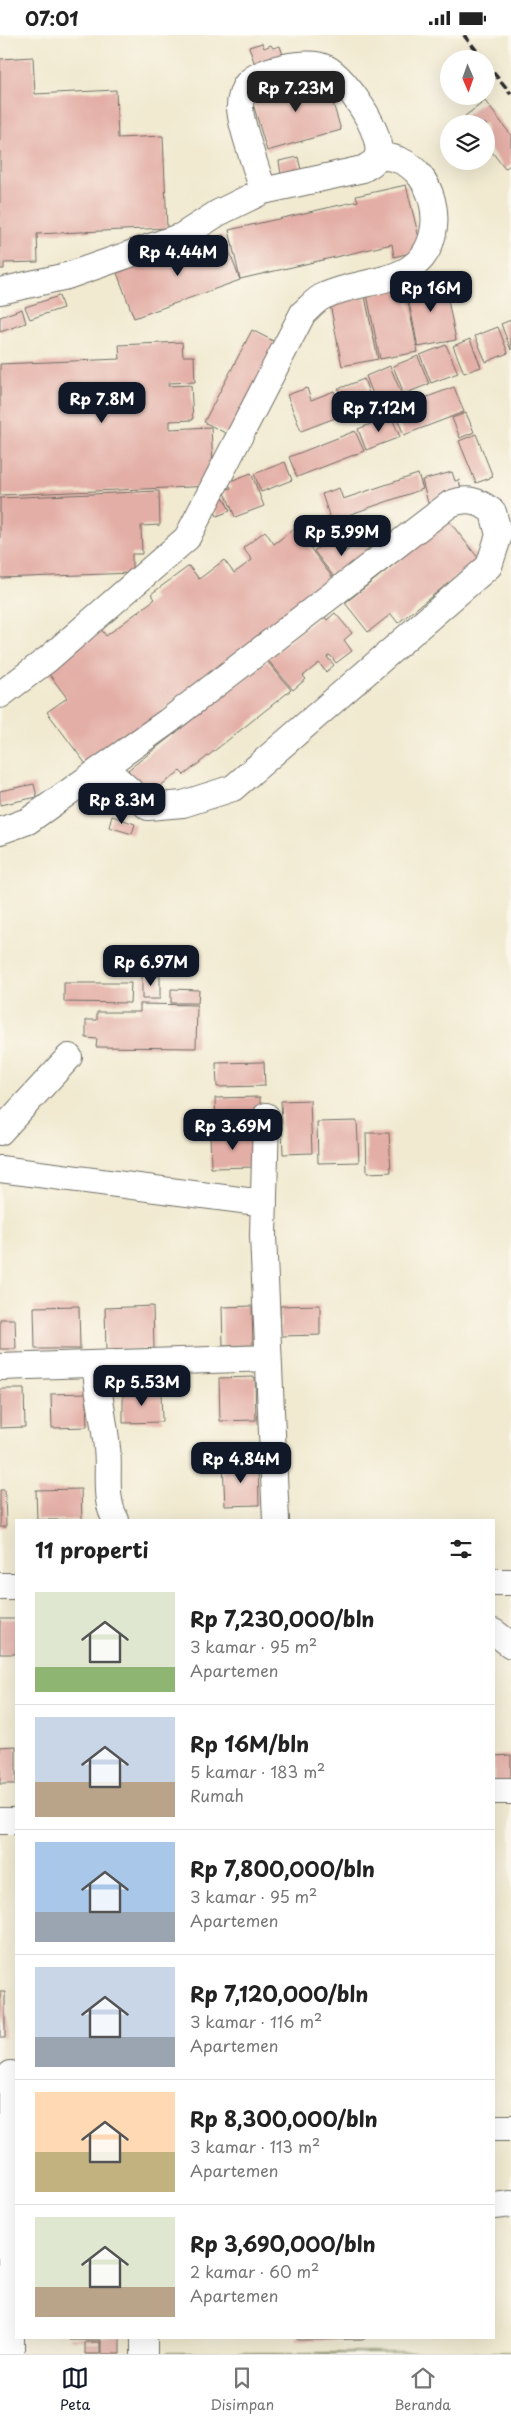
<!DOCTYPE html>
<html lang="id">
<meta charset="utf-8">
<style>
:root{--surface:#fff;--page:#f6f6f6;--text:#222;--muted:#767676;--line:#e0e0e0;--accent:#111827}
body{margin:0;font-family:"Playpen Sans",sans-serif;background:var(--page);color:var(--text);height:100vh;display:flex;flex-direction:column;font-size:19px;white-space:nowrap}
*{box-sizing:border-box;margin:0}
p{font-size:16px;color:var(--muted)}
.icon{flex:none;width:28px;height:28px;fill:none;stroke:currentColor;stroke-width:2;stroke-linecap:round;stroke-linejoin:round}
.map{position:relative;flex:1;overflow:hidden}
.panel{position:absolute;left:15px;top:1484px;width:480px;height:820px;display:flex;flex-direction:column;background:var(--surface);border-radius:0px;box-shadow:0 5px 20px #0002}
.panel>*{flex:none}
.needle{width:32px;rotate:178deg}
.controls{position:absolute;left:440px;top:15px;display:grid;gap:10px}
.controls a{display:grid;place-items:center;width:55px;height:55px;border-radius:50%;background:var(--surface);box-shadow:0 5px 20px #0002;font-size:25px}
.price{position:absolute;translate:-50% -42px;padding:0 11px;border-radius:10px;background:var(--accent);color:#fff;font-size:16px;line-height:32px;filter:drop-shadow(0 1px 2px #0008)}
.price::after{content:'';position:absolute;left:50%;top:30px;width:15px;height:11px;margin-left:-8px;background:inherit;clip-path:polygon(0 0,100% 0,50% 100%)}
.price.selected{background:#222;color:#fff}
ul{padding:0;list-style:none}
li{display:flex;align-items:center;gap:15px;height:125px;padding:0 20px}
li+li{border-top:1px solid var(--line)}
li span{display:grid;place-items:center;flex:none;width:140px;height:100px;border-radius:0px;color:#555}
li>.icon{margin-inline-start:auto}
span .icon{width:60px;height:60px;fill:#fffc;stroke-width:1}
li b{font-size:21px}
h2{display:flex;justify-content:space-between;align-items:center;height:60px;padding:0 20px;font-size:21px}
.status{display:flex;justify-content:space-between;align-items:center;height:35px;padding:0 25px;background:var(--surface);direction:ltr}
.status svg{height:14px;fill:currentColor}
.menu{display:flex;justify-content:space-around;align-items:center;height:70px;border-top:1px solid var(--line);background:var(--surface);font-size:14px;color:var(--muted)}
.menu a{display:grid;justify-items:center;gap:2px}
.menu .selected{color:var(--accent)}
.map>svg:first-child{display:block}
</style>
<div class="status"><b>07:01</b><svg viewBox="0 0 49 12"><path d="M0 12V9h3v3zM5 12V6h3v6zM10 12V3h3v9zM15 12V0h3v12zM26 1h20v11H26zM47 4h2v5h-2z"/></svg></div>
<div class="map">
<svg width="511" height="2319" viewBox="0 0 511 2319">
<rect width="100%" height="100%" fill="#fbf7ec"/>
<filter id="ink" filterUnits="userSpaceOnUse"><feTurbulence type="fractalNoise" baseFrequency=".02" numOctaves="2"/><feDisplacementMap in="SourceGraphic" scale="10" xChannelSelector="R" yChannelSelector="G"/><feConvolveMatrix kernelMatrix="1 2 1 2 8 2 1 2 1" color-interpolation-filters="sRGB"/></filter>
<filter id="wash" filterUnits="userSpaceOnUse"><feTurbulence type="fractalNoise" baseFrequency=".0096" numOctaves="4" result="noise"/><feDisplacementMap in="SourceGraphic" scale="20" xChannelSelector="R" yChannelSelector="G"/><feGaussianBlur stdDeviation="1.12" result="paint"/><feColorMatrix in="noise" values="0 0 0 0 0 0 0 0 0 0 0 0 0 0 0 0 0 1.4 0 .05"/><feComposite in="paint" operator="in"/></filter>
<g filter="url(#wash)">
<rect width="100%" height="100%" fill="#f1ead1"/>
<path fill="#a5be63" stroke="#687447" d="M511 2317V2319L166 2318Z"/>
<g id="blocks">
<path fill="#e3aea6" d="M262 8 264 13 271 10 273 13 280 11 284 23 256 33 249 12Z
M33 22 35 59 116 55 118 103 163 101 167 193 37 199 38 227 4 228V234H0V24Z
M325 41 341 95 267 116 251 62Z
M485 66 511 100V129L505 134 486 109V89H470L465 81Z
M298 122 301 135 281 139 279 126Z
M406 150 422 215 394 222 392 209 240 244 229 195 358 166 356 161Z
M223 200 240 245 134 283 117 238Z
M444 245 456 305 418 312 406 252Z
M405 253 418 317 380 324 367 260Z
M59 261 63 273 30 284 25 272Z
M365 262 378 324 342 331 330 269Z
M22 274 26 288 0 297V282Z
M511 285V315L501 289Z
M498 292 508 318 486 327 475 301Z
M252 295 279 309 231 401 204 387Z
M470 304 481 332 464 338 453 311Z
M182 307 183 321H194L195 347 168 348V351L191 350 193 385 170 386V394L211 392 214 451 0 460V329L120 324 119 310Z
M446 310 458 338 431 348 420 320Z
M418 321 429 349 404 359 393 331Z
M390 331 402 360 377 370 366 341Z
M364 344 373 370 348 380 338 354Z
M454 352 464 377 404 400 396 380 424 369 422 364Z
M307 353 311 365 334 356 343 380 301 396 287 360Z
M466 378 474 397 460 403 452 383Z
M391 381 400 402 366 415 358 394Z
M355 396 364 416 297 442 289 422Z
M476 399 493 442 476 448 459 406Z
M285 427 292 445 261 457 254 439Z
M452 437 455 446 459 445 462 460 428 468 422 445Z
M251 438 264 471 235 482 224 455 231 453 228 447Z
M418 439 423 454 331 486 322 459 339 453 343 464Z
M159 456 160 490 141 491 142 519H132V538L0 543V463Z
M224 463 230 476 217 481 211 468Z
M449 486 479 524 398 588 391 579 368 597 345 568Z
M295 493 336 547 88 732 47 677 67 663 46 635 101 594 106 601 155 564 151 559 189 531 199 544 224 525 234 538 252 525 243 513 265 496 274 509Z
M332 502 344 518 362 505 372 519 337 546 314 516Z
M335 578 352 598 344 605 352 616 336 628 330 620 327 622 334 630 326 637 319 628 303 641 306 644 293 655 267 624 323 579 327 585Z
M267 626 291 655 184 740 180 736 148 760 128 735Z
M34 749 37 762 0 770V756Z
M112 781 135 789 132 799 109 792Z
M142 941H160V964H142Z
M64 948H131L130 968 64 967Z
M171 954 199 955 198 968H171Z
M140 969 197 970 196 1013 96 1012 97 1004 86 1003V985H97V977H140Z
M264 1027 265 1051 217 1052 216 1028Z
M260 1062V1089L216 1090 215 1063Z
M310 1065 312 1118 283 1119 281 1066Z
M357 1086 359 1127 318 1128 317 1087Z
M255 1098 256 1132 211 1133 210 1099Z
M366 1098H389L391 1137 367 1138Z
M320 1270V1300L281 1301 280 1271Z
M79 1271 80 1314H35L34 1272Z
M153 1271 154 1314 106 1315 105 1273Z
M252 1271 253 1310 223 1311 222 1272Z
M0 1284H15L16 1314H0Z
M255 1342 256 1385 220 1386 219 1343Z
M0 1354H24L25 1392 0 1393Z
M161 1356 162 1387 123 1388V1358Z
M86 1358 87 1392 52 1393 51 1359Z
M258 1427 259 1470 225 1471 223 1428Z
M81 1454 82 1485H37L36 1455Z
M0 1455H5L6 1492H0Z
M0 1584H16V1619H0Z
M16 1711V1749H0V1712Z
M511 1720V1746H494V1721Z
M0 1957H5V2003H0Z
M69 2302H120V2319H101V2305H69Z
M297 2302H365V2304L297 2305Z
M85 2307H100V2319H85Z"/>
</g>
</g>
<g filter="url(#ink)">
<use href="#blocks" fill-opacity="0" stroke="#706e65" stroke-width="1"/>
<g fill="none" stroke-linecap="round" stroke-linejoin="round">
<g stroke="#706e65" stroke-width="28">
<path id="minor" d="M0 256 67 241 182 201 218 178 263 156C258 137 239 87 240 71 240 65 243 54 247 49 259 34 309 24 326 33 345 42 386 100 377 122 375 128 368 131 363 134L263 156
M0 660 48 624 187 503 303 278C309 273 316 264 324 261 366 241 426 253 434 192 436 174 431 155 420 141 410 128 394 120 377 122
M0 796 28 786 167 687 450 469C467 462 478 465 493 477L499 500 489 531 233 753 183 769 148 772 104 732
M266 1081 263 1201 276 1485
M0 1097 69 1022
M0 1134 264 1168
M95 1329C98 1357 104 1385 107 1413 110 1435 103 1465 116 1485
M0 1332 268 1323
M494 1547H511
M0 1551H16
M494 1597 511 1610
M494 1756H511
M0 1786H16
M11 2039V2319
M494 2093H511
M494 2171 511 2169
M144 2302V2319"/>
</g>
<use href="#minor" stroke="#fff" stroke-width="26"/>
<path stroke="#2b2b2b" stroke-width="4" stroke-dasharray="8 4" stroke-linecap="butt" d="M464 0 483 24
M486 28 511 59"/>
</g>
</g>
</svg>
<div class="controls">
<a><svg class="needle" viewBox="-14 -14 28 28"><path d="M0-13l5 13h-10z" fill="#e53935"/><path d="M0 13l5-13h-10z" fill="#767676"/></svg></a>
<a><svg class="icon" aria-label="layers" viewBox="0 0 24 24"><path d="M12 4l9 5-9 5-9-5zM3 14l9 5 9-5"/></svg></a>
</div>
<b class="price selected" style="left:296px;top:78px">Rp 7.23M</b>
<b class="price" style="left:178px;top:242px">Rp 4.44M</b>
<b class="price" style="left:431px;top:278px">Rp 16M</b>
<b class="price" style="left:102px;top:389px">Rp 7.8M</b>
<b class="price" style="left:379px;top:398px">Rp 7.12M</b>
<b class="price" style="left:342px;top:522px">Rp 5.99M</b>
<b class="price" style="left:122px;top:790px">Rp 8.3M</b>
<b class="price" style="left:151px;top:952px">Rp 6.97M</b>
<b class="price" style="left:233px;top:1116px">Rp 3.69M</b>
<b class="price" style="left:142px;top:1372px">Rp 5.53M</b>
<b class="price" style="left:241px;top:1449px">Rp 4.84M</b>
<section class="panel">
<h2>11 properti<svg class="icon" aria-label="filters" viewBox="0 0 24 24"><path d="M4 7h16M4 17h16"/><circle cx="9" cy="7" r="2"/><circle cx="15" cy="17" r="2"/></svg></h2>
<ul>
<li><span style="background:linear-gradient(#dfe7d0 75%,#8fb573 0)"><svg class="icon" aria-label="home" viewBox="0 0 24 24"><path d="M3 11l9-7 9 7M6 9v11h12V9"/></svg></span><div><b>Rp 7,230,000/bln</b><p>3 kamar · 95 m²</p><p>Apartemen</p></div></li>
<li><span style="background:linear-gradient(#c9d6e8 65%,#b9a48a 0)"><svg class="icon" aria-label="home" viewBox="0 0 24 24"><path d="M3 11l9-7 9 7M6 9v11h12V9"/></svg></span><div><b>Rp 16M/bln</b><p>5 kamar · 183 m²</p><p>Rumah</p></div></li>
<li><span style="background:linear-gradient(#a9c7e8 70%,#9aa5b1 0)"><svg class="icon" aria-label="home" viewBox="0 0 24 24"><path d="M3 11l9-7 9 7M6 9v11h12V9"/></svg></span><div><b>Rp 7,800,000/bln</b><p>3 kamar · 95 m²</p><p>Apartemen</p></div></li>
<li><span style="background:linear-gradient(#c9d6e8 70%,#9aa5b1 0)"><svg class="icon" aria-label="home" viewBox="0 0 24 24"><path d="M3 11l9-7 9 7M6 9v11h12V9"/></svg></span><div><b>Rp 7,120,000/bln</b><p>3 kamar · 116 m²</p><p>Apartemen</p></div></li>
<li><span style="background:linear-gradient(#ffd9b3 60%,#c2b280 0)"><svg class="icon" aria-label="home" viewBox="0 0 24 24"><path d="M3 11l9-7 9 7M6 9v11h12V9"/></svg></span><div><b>Rp 8,300,000/bln</b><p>3 kamar · 113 m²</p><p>Apartemen</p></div></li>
<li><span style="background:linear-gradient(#dfe7d0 70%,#b9a48a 0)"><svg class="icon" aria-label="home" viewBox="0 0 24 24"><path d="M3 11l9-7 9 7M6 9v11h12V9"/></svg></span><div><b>Rp 3,690,000/bln</b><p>2 kamar · 60 m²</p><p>Apartemen</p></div></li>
</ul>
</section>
</div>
<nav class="menu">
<a class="selected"><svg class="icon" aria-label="map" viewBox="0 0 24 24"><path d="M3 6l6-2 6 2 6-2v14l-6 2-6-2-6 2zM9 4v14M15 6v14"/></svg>Peta</a>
<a><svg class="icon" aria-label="saved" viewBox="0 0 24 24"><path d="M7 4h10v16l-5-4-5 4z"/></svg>Disimpan</a>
<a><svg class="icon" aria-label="home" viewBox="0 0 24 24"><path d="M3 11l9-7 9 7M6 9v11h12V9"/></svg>Beranda</a>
</nav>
